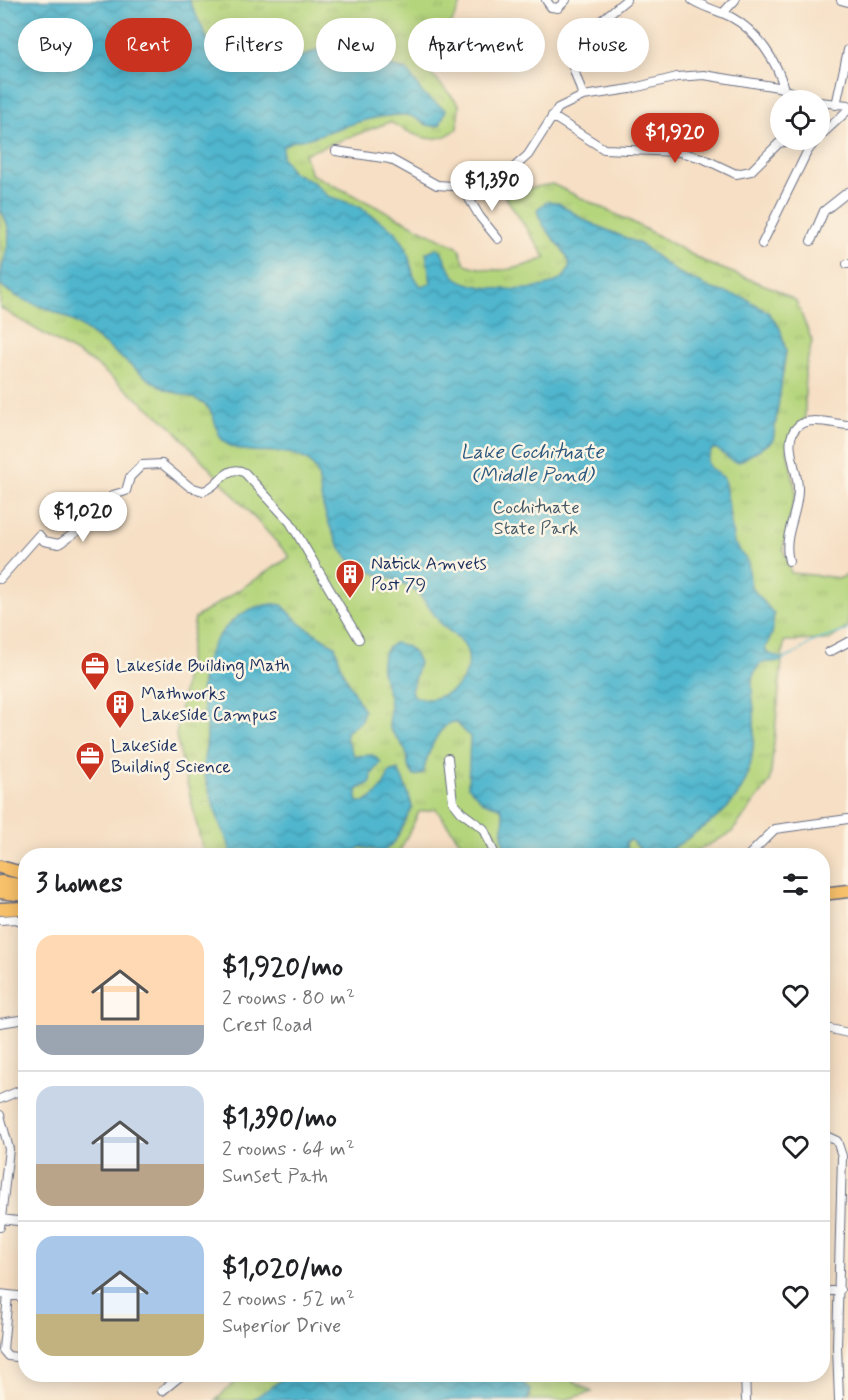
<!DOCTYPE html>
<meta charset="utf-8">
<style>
:root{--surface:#fff;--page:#f2f2f2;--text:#202124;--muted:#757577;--line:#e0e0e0;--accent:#c8321e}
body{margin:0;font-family:Mynerve,sans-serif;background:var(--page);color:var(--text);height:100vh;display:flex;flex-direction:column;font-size:22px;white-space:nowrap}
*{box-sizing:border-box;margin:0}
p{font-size:20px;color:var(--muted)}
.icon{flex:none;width:33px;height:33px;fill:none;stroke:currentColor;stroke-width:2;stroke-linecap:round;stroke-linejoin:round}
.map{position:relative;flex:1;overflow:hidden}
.sheet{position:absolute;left:18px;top:848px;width:812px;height:534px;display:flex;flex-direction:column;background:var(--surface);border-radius:24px;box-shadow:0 3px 15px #0003}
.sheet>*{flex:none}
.banner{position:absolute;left:18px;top:18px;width:813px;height:54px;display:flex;gap:12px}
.fabs{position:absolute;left:770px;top:90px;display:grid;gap:12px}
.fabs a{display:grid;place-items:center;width:60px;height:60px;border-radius:50%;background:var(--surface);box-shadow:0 3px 15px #0003;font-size:30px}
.price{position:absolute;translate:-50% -51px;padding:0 14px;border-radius:21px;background:#fff;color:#222;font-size:20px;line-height:39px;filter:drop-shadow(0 2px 3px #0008)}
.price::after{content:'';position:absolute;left:50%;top:36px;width:18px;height:14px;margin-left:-9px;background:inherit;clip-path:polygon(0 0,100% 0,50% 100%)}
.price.on{background:var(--accent);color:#fff}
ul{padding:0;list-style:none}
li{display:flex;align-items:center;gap:18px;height:150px;padding:0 18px}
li+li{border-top:2px solid var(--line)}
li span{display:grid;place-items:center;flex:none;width:168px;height:120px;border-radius:18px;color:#555}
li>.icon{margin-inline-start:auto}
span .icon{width:72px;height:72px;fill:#fffc;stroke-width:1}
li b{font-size:26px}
h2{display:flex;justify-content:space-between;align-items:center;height:72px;padding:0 18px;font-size:26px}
.chip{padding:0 21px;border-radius:27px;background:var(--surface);box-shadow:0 3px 15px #0003;font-size:21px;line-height:54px}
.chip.on{background:var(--accent);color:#fff}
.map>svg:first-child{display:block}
</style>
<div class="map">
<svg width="848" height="1400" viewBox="0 0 848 1400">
<defs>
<pattern id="park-tufts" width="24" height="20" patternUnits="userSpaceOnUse" patternTransform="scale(1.5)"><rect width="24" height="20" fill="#b5d57d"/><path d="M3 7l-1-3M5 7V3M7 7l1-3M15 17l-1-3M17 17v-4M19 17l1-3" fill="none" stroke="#9bb76e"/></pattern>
<pattern id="water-waves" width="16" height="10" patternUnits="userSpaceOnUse" patternTransform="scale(1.5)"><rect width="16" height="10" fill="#4fb6cd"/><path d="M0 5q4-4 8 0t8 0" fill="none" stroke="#4194aa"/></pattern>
</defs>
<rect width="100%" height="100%" fill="#fcf5e5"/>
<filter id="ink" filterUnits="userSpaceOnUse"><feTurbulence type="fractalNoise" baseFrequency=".0167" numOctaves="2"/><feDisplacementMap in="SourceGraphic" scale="12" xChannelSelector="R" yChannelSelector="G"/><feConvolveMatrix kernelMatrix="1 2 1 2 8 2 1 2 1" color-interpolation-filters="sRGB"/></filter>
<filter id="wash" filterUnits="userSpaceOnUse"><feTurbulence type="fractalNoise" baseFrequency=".008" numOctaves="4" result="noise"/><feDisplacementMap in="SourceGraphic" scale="24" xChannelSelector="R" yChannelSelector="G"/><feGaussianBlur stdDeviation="1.35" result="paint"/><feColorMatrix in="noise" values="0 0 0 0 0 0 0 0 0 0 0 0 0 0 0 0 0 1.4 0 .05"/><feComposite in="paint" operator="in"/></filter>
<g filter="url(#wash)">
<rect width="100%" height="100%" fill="#f6dfc4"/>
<path fill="url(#park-tufts)" stroke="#68826e" stroke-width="1.5" d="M0 0H463L428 71 459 104 457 129C433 148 414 135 390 122L304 154 311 174 459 248 465 264C497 275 516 270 546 258L503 193 552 184 634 223 707 263 775 289 796 301 812 341 805 371V420L801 421 787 449 796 492 783 548 791 573 841 578 848 574V627L829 640 784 641 770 782 731 833 689 855H470L436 809 419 812 398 855H204L176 736 195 618 290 557 172 427 95 364 0 308Z
M244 1374H290L252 1400H216Z
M515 1374H562L592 1392 564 1400H527L531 1396Z"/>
<path fill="url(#water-waves)" stroke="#357296" stroke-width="1.5" d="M0 0H189L208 40 218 52C225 54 231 52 238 54 252 58 265 66 279 67L328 45 355 50 381 64 407 70 423 94 446 110 440 125C424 130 420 116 406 115 374 114 343 127 313 137 302 141 292 139 283 147L282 157 292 172 313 182 328 196 358 206 395 231 406 247 414 277 421 286 431 283 426 253 436 248 441 250C445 259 450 273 457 278 477 293 562 297 569 268 573 252 540 232 537 209L548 201 558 203 586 221 640 244 677 272 712 289 745 298 768 312 780 328 786 351 773 441 739 462 732 461 717 449H712L707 461 709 467 724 478 734 543 748 562 751 587 774 614 772 634 765 648 767 653 781 658V661L761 663C747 678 753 693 754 711 756 767 748 800 698 831 679 844 669 855 646 855L631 840 626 842 628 855H510C494 835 510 824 500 807L483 802 468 786 470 737 456 722C438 721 426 759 423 774L414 776 408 766C409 747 398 742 389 727 389 717 391 707 389 697 384 679 373 656 394 643 407 644 415 651 419 663L411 691 414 696C425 701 433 699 444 695 464 687 476 663 463 643 458 636 448 631 442 625 432 613 424 596 410 587 393 577 361 572 349 559 336 544 327 521 322 502 319 487 321 471 308 461 285 444 253 458 229 445 211 436 220 412 201 402 188 394 173 394 159 386 127 366 101 337 68 318 46 305 19 304 0 284 0 253 20 241 0 209Z
M274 604 282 605 302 625 335 646 343 672 364 711 360 722 346 732V738L354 756 373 755 381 762 372 774 371 782 357 790V801L364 803C378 795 384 787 389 773L398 770C402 776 412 802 412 808L395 841 383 852 361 847 347 855H230C231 843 224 836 220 825 215 808 208 790 204 772 202 760 207 748 207 736 207 719 201 702 202 685 203 646 233 606 274 604Z
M290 1374H515L531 1391 527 1400H252Z"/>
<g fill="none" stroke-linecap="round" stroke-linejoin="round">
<path stroke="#4fb6cd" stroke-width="1.5" d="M781 660 793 655 812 642 848 630"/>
</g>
</g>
<g filter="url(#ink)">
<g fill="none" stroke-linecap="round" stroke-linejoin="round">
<g stroke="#686d82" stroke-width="10">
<path id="minor" d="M546 0 551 7 558 8 566 0
M692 0C705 8 719 11 731 17 756 30 778 62 784 89
M841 0 848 2
M723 13 735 0
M583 96 573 67 570 46 626 0
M819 102 848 105
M836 105 848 50
M552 116 604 149 679 152 702 158 736 174 751 171 779 143 798 140
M819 137 848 110
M336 151 390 159 437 185 452 186 487 180 510 171 528 155 558 108 583 96 630 89 677 77 704 75 778 87 814 100
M461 185 480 217 498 239
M811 241 824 211 848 192
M762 244 807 152 816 140
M847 264H848
M789 561C782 535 799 513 798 488 798 469 781 440 798 426 809 416 834 424 848 425
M0 579 39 535 44 541 59 544 89 523 113 495 126 491 130 477 142 465 162 464 190 487 203 491C218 488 227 462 245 473L290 522 359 639
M829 652 848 642
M448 758 453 802 461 812 484 829 495 855
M749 855 775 829 848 819
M0 920 16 919 26 923
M0 1023 26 1019
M822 1027 848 1033
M0 1099 26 1088
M0 1115 9 1149 0 1227
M822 1134 837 1141 842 1156 837 1346 839 1400
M1 1219 26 1222
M822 1292 840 1290
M0 1294 26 1297
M8 1295 3 1350 8 1356 26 1358
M157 1374 180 1377
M745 1374 746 1400
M162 1391 183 1374"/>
</g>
<g stroke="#686d82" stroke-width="15">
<path id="highway" d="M0 867 26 874
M0 882 26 886
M0 892 26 895
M822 894 848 891
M0 909 26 908"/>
</g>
<use href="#minor" stroke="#fff" stroke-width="8"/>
<use href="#highway" stroke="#f7c06b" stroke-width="12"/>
</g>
</g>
<defs>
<g id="building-pin" transform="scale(1.5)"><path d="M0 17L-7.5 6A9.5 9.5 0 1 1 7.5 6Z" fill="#c8321e" stroke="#fcf5e5"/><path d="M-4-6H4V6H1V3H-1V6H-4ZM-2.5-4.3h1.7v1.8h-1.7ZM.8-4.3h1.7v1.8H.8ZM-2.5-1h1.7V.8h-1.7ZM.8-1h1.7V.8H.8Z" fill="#fff"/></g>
<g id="office-pin" transform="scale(1.5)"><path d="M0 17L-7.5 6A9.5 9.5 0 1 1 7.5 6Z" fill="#c8321e" stroke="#fcf5e5"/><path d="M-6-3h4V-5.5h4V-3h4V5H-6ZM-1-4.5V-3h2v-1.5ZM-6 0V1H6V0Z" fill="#fff"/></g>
</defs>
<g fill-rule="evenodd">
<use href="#building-pin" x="350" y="574"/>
<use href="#office-pin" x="95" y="666"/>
<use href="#building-pin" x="120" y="704"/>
<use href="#office-pin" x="90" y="756"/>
</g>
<g text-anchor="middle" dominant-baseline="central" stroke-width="5" stroke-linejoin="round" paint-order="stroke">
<g font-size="18" fill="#425866" stroke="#fcf5e5">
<text x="536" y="508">Cochituate<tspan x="536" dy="21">State Park</tspan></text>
</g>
<g font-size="18" fill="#1b2f5e" stroke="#fcf5e5" text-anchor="start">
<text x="371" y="564">Natick Amvets<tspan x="371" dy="21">Post 79</tspan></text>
<text x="116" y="666">Lakeside Building Math</text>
<text x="141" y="694">Mathworks<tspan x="141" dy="21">Lakeside Campus</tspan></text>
<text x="111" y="746">Lakeside<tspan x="111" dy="21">Building Science</tspan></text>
</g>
<g font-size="20" font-style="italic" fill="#2b587f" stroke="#fcf5e5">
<text x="532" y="452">Lake Cochituate<tspan x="532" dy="23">(Middle Pond)</tspan></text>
</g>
</g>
</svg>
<div class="fabs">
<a><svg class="icon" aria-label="locate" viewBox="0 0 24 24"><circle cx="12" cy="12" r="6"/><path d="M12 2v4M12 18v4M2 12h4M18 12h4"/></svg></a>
</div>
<b class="price on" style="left:675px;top:164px">$1,920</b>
<b class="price" style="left:492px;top:212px">$1,390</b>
<b class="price" style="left:83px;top:543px">$1,020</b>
<div class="banner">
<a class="chip">Buy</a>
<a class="chip on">Rent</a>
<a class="chip">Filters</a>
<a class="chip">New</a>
<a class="chip">Apartment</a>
<a class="chip">House</a>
</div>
<section class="sheet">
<h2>3 homes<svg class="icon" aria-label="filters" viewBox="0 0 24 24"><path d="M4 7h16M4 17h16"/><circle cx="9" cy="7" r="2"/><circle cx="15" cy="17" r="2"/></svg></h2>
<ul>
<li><span style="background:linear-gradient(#ffd9b3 75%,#9aa5b1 0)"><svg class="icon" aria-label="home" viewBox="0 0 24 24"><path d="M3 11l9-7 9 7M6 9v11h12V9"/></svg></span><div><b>$1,920/mo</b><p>2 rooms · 80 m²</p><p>Crest Road</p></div><svg class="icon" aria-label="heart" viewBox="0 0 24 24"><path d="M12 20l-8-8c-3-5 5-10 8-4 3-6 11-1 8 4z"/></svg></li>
<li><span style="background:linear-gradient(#c9d6e8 65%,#b9a48a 0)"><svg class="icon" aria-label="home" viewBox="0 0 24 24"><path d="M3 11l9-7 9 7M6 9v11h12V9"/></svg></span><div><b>$1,390/mo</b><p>2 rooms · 64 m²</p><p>Sunset Path</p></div><svg class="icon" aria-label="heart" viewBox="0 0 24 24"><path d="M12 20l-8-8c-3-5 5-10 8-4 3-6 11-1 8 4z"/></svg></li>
<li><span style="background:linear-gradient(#a9c7e8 65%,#c2b280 0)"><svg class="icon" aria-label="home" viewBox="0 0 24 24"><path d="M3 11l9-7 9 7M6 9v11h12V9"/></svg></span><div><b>$1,020/mo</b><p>2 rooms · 52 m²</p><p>Superior Drive</p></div><svg class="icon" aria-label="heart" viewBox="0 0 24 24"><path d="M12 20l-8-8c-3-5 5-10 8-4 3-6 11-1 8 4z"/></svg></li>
</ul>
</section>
</div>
